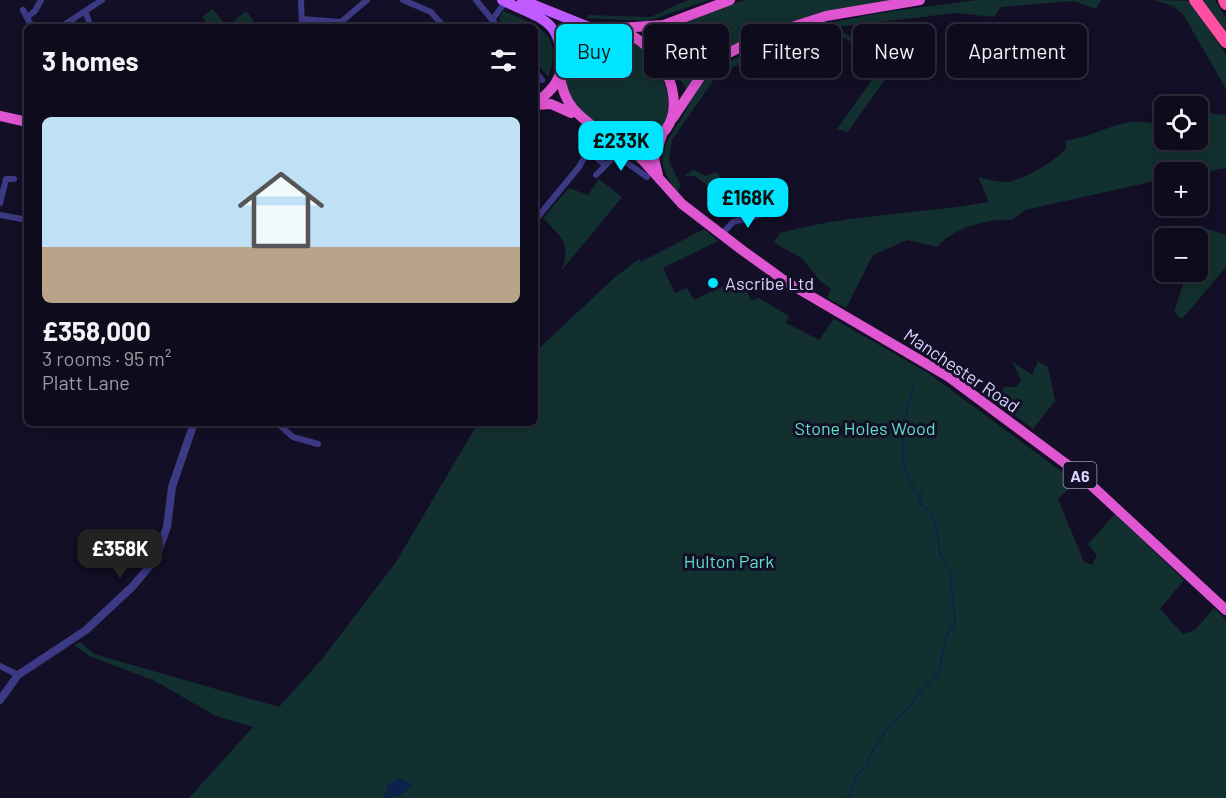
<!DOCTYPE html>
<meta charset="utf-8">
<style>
:root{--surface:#0e0b1c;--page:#171425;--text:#f1f3f6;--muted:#9b9ba3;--line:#2e2b3b;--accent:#00e5ff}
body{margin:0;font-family:Barlow,sans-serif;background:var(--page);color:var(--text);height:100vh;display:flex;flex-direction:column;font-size:22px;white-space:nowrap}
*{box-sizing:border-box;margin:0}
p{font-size:20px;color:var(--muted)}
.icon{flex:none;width:33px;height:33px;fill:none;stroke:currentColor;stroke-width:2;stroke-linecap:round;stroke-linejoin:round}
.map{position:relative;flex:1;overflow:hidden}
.sheet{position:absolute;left:24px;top:24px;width:514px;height:402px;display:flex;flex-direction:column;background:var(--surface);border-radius:9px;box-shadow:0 3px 15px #0003,0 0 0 2px var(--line)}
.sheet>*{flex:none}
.banner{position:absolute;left:556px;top:24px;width:570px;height:54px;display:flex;gap:12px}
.buttons{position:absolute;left:1154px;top:96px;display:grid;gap:12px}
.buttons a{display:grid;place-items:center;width:54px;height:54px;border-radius:9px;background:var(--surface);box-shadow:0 3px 15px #0003,0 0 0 2px var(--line);font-size:30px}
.price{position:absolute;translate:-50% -51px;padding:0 14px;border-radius:12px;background:var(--accent);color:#111;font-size:20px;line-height:39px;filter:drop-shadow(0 2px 3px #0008)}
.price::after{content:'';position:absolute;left:50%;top:36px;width:18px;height:14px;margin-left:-9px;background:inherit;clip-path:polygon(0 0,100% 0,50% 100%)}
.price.selected{background:#222;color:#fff}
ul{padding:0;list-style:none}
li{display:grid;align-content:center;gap:12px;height:318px;padding:0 18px}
li span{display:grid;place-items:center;height:186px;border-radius:9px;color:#555}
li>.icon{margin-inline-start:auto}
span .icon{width:108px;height:108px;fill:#fffc;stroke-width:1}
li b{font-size:26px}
h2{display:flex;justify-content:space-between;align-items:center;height:72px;padding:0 18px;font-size:26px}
.pill{padding:0 21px;border-radius:9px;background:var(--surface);box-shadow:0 3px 15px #0003,0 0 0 2px var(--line);font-size:21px;line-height:54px}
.pill.selected{background:var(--accent);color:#111}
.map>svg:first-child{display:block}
</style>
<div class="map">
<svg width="1226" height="798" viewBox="0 0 1226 798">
<rect width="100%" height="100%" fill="#130f26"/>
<path fill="#12302f" d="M688 0H709L648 21 587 18 588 15 650 17Z
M745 0H901L748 39 687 90 648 31Z
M978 0H1101L1096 9 1074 1 1001 7 994 17 956 13 835 27 895 65 848 132 837 129 884 63 829 28 792 37 767 48 715 78 672 140 669 161 681 186 677 192C653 158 661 151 681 119 690 104 698 85 711 73 719 65 732 60 743 55 816 16 898 11 978 0Z
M1154 0 1191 1 1226 55V89L1183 14 1173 6Z
M1200 0H1215L1226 18V36Z
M213 9 227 27 246 11 254 21 247 27H210L202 17Z
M503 11C537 25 565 33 548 77L536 62V27H504L499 19Z
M571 23 585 29 567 45 561 33Z
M616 33C621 35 628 37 632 40 663 60 692 127 641 138 624 141 613 135 600 125 593 120 584 115 577 108 558 88 563 50 589 37 597 33 606 34 616 33Z
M1207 113 1226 115V168L1197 173 1164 172V179L1025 210 1012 220C990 218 951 228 938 247L907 240 873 255 846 308 827 298 831 289 820 281 802 258 774 243 780 233C849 214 920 214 989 202L978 177C987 179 997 182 1006 182 1019 182 1060 159 1066 148L1065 141C1104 135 1126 111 1164 127V140H1197V116Z
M604 142 631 152 641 162 639 165 618 150 610 153 602 143Z
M694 170 706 176 716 172 721 176 714 185 728 198 726 200 695 176H684Z
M599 179 622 197 562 270C571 241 562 239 543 218L569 188 588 195Z
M1201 227 1226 235V267L1182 319 1174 312 1187 272H1197V240Z
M704 229 718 241 663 268 675 293 687 288 694 300 737 280 740 287 744 285 751 300 759 298 789 316 786 323 819 340 834 319 928 373 1076 482 1058 499 1084 562 1092 565 1097 555 1088 544 1115 514 1184 580 1160 609 1183 634 1195 630 1214 608 1226 620V798H189L253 727 216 716 155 681 89 656 74 645 80 642 94 654 279 707 322 659 396 562 478 423H536V351L614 278 639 259 641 262Z
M1038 361 1048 367 1055 401 1033 429 996 401 1004 387H1016L1021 380 1013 362 1032 375Z"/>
<path fill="#0c2248" d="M399 778 413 784C407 794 394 798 384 798L388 784Z"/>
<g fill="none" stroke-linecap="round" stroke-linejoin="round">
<path stroke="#0c2248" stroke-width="1.5" d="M848 798 858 773 867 767 869 757 890 724 908 709 919 693 938 674 946 637 955 622 950 572 940 554 936 525 930 512 919 502 921 493 916 492C894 459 903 421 914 386"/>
<path stroke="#3d3a85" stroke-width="6" d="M301 0 302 27
M403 0 431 12 444 27
M476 0 498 27
M23 10 32 27
M85 11 91 27
M27 17 35 11 41 0
M303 19 341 22 367 0
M492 20 506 1
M61 27 102 0
M536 72 542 80
M588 151 605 165
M596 175 616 155 647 177
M0 203 6 179H14
M0 215 27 220
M536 219 579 167 599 131
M722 234 733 222 767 213
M277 423 293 437 318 444
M0 666 18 675"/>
<path stroke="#3d3a85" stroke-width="8" d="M0 700 18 675 86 630 132 587 155 560 167 527 172 487 194 423"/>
<path stroke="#c25bff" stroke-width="10" d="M502 0C539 19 561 17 562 65
M522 0 596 30"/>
<path stroke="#e055d1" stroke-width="10" d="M620 28 664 25 730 0
M536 103C543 97 550 92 555 84 566 66 564 46 584 34 623 12 668 57 673 94 680 142 635 156 601 132 578 116 563 104 560 75
M536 105 551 104 571 113
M0 116 27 122
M673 118 707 67 719 58 758 38 826 16 920 0
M629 145 682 204 742 250 785 281 949 377 1077 472 1226 610
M658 175 654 159 662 135"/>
<path stroke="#ff4fa3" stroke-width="12" d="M1195 0 1226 42
M1224 0 1226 4"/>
</g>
<circle fill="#00e5ff" stroke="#130f26" stroke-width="2" cx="713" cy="283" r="6"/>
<g text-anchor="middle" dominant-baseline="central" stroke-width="6" stroke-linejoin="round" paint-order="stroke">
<rect fill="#130f26" stroke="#9e99be" stroke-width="1.5" x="1063.5" y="462" width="33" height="26" rx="4.5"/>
<g font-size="16" font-weight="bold" fill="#d9d4ff">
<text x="1080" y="475">A6</text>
</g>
<g font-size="18" fill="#d9d4ff" stroke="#130f26" text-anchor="start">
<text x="725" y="283">Ascribe Ltd</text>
</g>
<g font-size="18" fill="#d9d4ff" stroke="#130f26">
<text transform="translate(962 370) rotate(34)">Manchester Road</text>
</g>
<g font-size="18" fill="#5fe0c0" stroke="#130f26">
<text x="865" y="428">Stone Holes Wood</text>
<text x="729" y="561">Hulton Park</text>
</g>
</g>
</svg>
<div class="buttons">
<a><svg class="icon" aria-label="locate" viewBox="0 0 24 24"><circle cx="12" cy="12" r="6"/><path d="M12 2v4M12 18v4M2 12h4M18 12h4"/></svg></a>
<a>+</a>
<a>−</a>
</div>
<b class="price" style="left:621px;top:172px">£233K</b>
<b class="price" style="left:748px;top:229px">£168K</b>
<b class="price selected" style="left:120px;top:580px">£358K</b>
<div class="banner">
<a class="pill selected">Buy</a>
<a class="pill">Rent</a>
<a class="pill">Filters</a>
<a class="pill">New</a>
<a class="pill">Apartment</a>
</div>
<section class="sheet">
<h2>3 homes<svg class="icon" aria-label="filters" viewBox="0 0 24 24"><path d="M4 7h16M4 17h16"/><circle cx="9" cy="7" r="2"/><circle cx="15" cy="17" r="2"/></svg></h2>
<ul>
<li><span style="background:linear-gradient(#bfe0f5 70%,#b9a48a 0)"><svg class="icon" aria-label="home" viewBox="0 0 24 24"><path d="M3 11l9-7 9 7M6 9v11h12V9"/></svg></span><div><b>£358,000</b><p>3 rooms · 95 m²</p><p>Platt Lane</p></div></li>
</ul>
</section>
</div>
